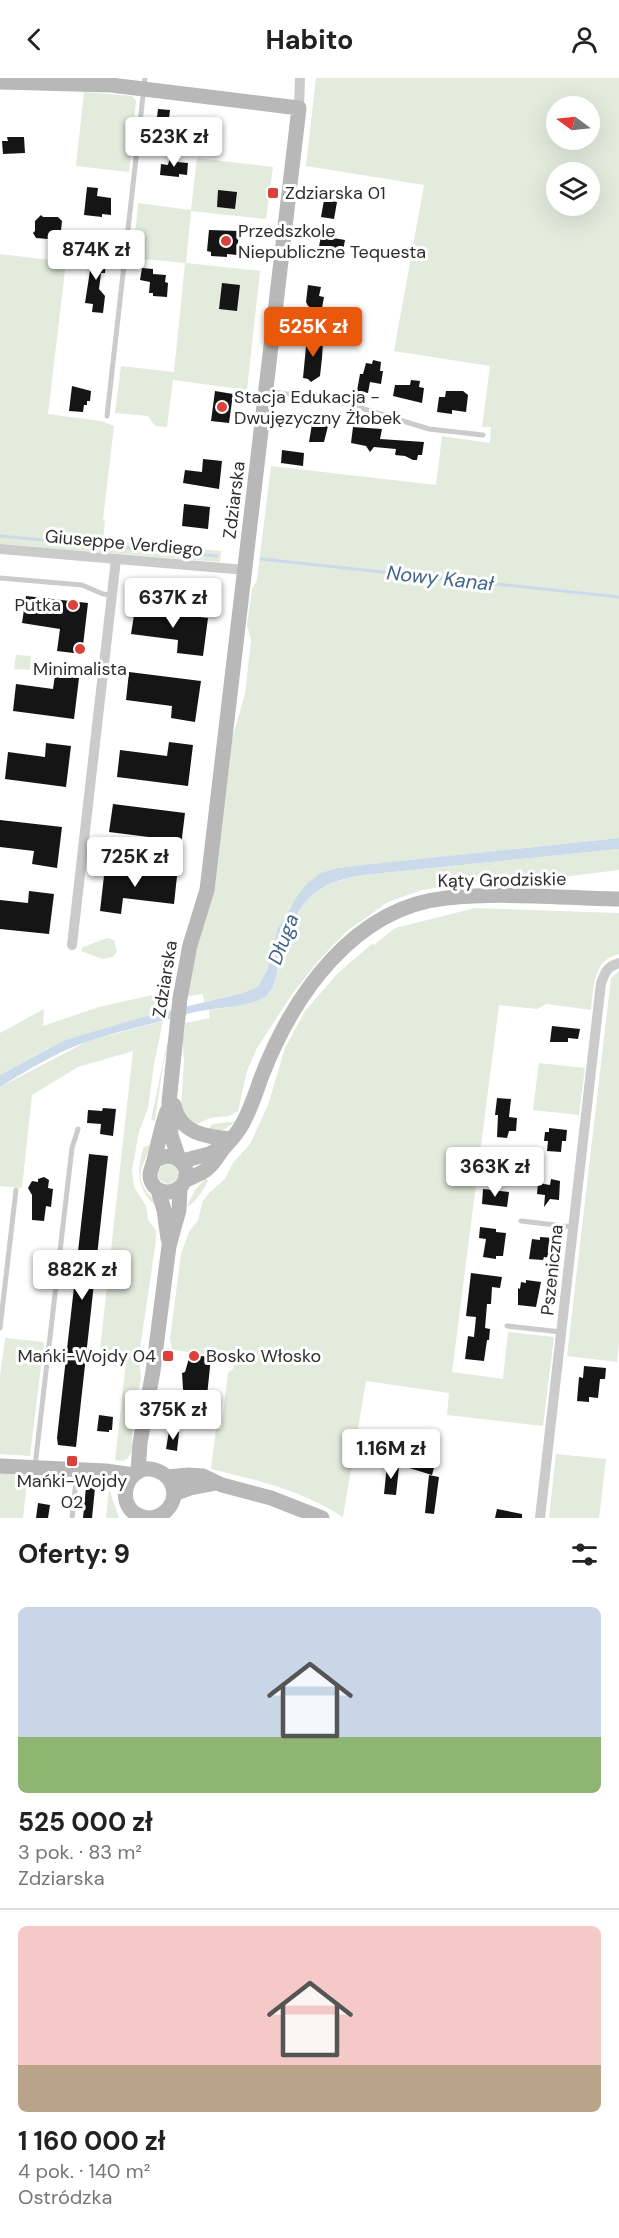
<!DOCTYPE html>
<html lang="pl">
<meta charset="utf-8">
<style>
:root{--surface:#fff;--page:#f2f2f2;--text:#222;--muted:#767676;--line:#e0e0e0;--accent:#ea580c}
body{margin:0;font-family:"DM Sans",sans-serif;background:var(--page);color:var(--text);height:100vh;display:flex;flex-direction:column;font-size:22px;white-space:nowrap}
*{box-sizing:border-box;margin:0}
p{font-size:20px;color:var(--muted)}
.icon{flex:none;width:33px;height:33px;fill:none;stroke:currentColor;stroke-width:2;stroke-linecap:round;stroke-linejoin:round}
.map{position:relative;height:1440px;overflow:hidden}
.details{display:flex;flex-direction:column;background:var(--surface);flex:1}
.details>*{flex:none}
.needle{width:39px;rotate:285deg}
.controls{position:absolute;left:546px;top:18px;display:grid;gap:12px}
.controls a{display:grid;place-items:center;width:54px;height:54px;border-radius:50%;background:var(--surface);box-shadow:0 6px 24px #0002;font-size:30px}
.price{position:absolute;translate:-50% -51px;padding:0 14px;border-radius:6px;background:#fff;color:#222;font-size:20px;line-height:39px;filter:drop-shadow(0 2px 3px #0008)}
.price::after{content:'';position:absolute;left:50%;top:36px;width:18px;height:14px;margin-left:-9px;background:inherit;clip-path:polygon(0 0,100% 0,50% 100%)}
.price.current{background:var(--accent);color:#fff}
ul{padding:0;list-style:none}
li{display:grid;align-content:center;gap:12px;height:318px;padding:0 18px}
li+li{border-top:2px solid var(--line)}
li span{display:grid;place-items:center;height:186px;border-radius:9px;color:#555}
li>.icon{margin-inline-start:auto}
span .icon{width:108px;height:108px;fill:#fffc;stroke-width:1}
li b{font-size:26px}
h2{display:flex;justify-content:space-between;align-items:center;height:72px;padding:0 18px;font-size:26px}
header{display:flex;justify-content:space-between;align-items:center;height:78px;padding:0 18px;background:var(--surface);font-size:27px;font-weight:700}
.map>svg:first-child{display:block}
</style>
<header><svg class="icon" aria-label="back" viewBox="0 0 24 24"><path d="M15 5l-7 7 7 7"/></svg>Habito<svg class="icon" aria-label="person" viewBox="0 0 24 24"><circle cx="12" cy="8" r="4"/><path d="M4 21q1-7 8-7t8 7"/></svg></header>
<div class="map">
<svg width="619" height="1440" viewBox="0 0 619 1440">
<rect width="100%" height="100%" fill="#fff"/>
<path fill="#e3ebdd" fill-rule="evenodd" d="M316 0H619V760L338 790 290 829 278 850 267 893 259 909 243 915 204 924 203 916 188 918 190 887 214 803 232 661 245 616 251 562 247 547 252 511 257 502 271 388 436 407 442 358 490 365 491 349H482L490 288 394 273 424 107 306 88ZM556 28H590V62H556ZM556 94H590V128H556Z
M84 14 132 18 136 23 129 94 76 88Z
M197 80 273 89 266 141 191 133 186 185 260 193 247 312 173 302 167 349 155 348 148 338 115 335 121 288 174 294 185 185 133 180 138 125 191 132Z
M0 176 66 184 48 336 101 343 114 348 103 441 105 443 103 462 221 473 220 484 0 466Z
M16 577 31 578 30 592 14 591Z
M619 771V792L522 804 513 798 422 812 388 824 346 854 319 882 293 915 257 970 247 993 238 1033 229 1038 210 1040 193 1048 181 1030 184 982 182 958H184L185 945 210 940 209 932 231 929 269 916C278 899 280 880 285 862 297 820 322 804 363 797Z
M475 830 619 835V876C592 882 594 910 591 932L546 926 537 931 499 927 452 1294 503 1301 508 1254 554 1259 543 1348 447 1337 449 1315 366 1303 343 1439C301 1412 260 1403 211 1391L216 1351H221L228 1295 233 1291 235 1275 212 1271 211 1277 172 1272 170 1261 181 1176 189 1154 198 1142 203 1123 210 1114 225 1101 233 1085 250 1066 268 1027 285 970 305 933 338 895 373 865 374 867 395 850Z
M107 860 114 862 117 874 113 879 102 881 81 873 83 869Z
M619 893V1265L617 1284 567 1278 611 900Z
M166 914 164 934 65 962 0 997V955L44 931 43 948 99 929Z
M163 943 154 986 148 1030 139 1054 132 1092 134 1109 146 1128 148 1141 156 1153V1163L139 1277 141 1299 132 1352V1373L128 1380 123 1383 115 1382 126 1284 99 1281 133 973 78 989 32 1017 22 1110 0 1108V1009L88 963Z
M167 965H169L163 987 155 1043 151 1042Z
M539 985 585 990 579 1037 533 1032Z
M237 1043 221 1053 206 1054 212 1046Z
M152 1065C147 1081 134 1094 145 1111 149 1118 155 1120 156 1127 151 1125 150 1122 146 1117 136 1101 139 1088 143 1070Z
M158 1096a10 10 0 1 1 20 0a10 10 0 1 1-20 0Z
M206 1100 208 1103C205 1110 194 1127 187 1128L195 1112Z
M5 1260 44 1264 30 1378 0 1376V1298Z
M556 1376 606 1381 599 1440H549Z
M0 1393 28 1394 23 1440H0Z
M109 1411 119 1440H106Z"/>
<path fill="#cadaea" d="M619 760V771L363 797C304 806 292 835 278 889 276 899 274 912 266 918 247 931 213 929 191 935 157 945 123 952 89 963 58 973 28 992 0 1009V997L65 962 147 938 243 915 258 909 267 893 278 850 298 817 308 805 321 795 338 790 363 787Z"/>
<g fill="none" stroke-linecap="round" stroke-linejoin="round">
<path stroke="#cadaea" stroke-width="3" d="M0 458 217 478
M261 481 619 519"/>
</g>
<path fill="#151515" d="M158 31 170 32 168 49 156 48Z
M206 48 218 49 217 52H221L219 69 214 68 213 77 203 76Z
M7 59H24L25 75 3 76 2 63H8Z
M178 74 177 84 188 85 187 97 179 96V99L160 97 161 86 168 87 169 83Z
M87 109 98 110 97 118 111 120V137L102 136V139L84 137Z
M218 112 237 114 235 131 217 129Z
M324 122 337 124 334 141 321 139Z
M41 137 43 139H58L62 143 60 162 36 160 33 155 35 153V143Z
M209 152 239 153 237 177 227 176V179L211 178V174L207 173Z
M321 158 345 162 342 178 318 174Z
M94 167 100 174 107 175 105 195H101L99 211 105 218 103 235 92 234 93 226 85 225Z
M142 190 153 191V196L166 197 165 204 168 205 167 219 153 218V215H149L150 204 140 202Z
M222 205 240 207 237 233 219 231Z
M308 207 321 209 319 218 324 219 322 230 314 231 308 228 306 224Z
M317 256 323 264 322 280 320 298 311 304 308 301 303 300 307 258 313 259Z
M373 282 381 284 380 293H383L381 306 370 304 368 315 357 313 360 296H363L366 285 372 286Z
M411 302 420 303 419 309 424 310 422 325 393 318 395 307H410Z
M72 308 91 313 90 323H87V327H84L83 334 69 333Z
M215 313 233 316 229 345 211 343Z
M446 313H463L468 317 466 334 452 332V336L437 334 439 319H445Z
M314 334 326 336V348H328L324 364H309Z
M353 349 382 351 380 361 424 364 422 377H418L417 382H413L405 378 395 377 396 371 374 369 370 374 366 368 351 365Z
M282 372 304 375 303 388 281 385Z
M203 381 222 383 219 411 183 405 185 392 202 394Z
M184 426 210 429 208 451 182 448Z
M26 518 88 525 82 576 57 573 60 551 22 545Z
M135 531 208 540 203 578 177 575 178 562 131 556Z
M129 594 201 603 195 644 171 640 172 628 126 622Z
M55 597 79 600 74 641 13 633 16 606 53 611Z
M169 664 193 667 188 708 117 699 120 672 167 678Z
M46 665 71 668 66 709 5 701 8 674 45 679Z
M113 726 185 735 180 776 156 773 157 760 109 754Z
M0 742 62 749 57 790 32 786 34 773 0 769Z
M105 789 177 798 174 826 123 820 121 836 100 833Z
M29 813 54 816 49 856 0 851V822L28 825Z
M552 948 580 951 578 961 568 960V964H550Z
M497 1020 511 1021 509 1039 517 1040 516 1053H509L507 1060 497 1059 498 1037H495Z
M103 1030 116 1031 113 1058 100 1056 101 1046 87 1045 88 1032 102 1033Z
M549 1050 567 1052 566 1063H562L561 1074 547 1073 548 1063H544L545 1054H549Z
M89 1076 108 1078 76 1369 58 1367 57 1360Z
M44 1099 49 1102 48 1110 53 1111 51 1129 46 1128 44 1143 32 1142V1117L28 1110 32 1103 38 1104V1101Z
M551 1101 560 1103 559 1122 550 1121 544 1129 545 1117 537 1116 538 1105 550 1107Z
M483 1111 509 1114 507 1129 482 1126Z
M480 1149 496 1151V1154L506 1155 503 1178H496V1181L483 1179 486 1161 479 1160Z
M540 1159 554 1160 550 1180 544 1179 543 1182 529 1181 532 1161 540 1162Z
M471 1195 502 1199 500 1210 492 1209 491 1226H487L485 1250 490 1251 489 1262H487L484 1283 465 1281 468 1258 474 1259 476 1239 466 1238Z
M526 1202 541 1204 536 1229 518 1227V1210L520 1211 521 1204 526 1205Z
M190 1277 211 1279 207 1318 213 1319 212 1328 190 1326 183 1311 182 1295 185 1294Z
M584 1288 606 1290 605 1301H600L598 1320 589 1319V1324L577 1323 579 1299 583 1300Z
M99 1337 113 1339 112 1352H109V1354L97 1353Z
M169 1353 179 1354 177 1373 166 1371Z
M410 1378 435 1386 432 1397 406 1389Z
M387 1387 399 1389 396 1417 384 1416Z
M429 1397 439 1399 434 1436 425 1435Z
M86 1409 95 1410 92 1440H83Z
M38 1425 50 1427 48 1440H36Z
M497 1431 522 1436V1440H495Z"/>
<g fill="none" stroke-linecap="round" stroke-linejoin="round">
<path stroke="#cbcbcb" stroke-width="5" d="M268 313 348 326 429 351 483 357
M107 338 145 0
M0 500 82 507 103 516 112 517
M521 1143 573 1149
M507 1248 561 1254
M0 1250 16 1112
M35 1388 72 1070 78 1051
M72 1440 77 1394"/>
<path stroke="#cbcbcb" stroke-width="10" d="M299 30 300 0
M0 471 246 492
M72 867 116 481
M540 1440 601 905C605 895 607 888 619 885"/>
<path stroke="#b8b8b8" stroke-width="15" d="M0 4 111 7 299 30 207 812 190 867 180 920 169 1024 171 1057 179 1081
M174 1027C180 1056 207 1059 232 1061
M182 1083 209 1076 224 1068
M153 1085C165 1074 180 1077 186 1092 188 1120 151 1121 150 1097 150 1092 153 1088 154 1083 158 1066 161 1050 167 1033
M186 1102C192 1099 200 1096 206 1092 213 1087 218 1078 223 1071 229 1064 235 1058 240 1050 250 1034 255 1017 261 1000 292 919 353 829 447 820 504 814 562 820 619 821
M158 1112 164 1132 168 1161
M0 1388 106 1393 134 1397
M138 1394 140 1365 153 1293 169 1168 179 1132 180 1110
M167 1399 189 1397 203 1398 222 1407 271 1420 322 1440
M174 1416 190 1410 217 1405
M148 1440C109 1435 126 1379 158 1393 165 1396 171 1402 173 1410 177 1425 165 1438 151 1440"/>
</g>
<g fill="#dc403a" stroke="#fff" stroke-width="2">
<rect x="267" y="109" width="12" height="12" rx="3"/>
<circle cx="226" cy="163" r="6"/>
<circle cx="222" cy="329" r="6"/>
<circle cx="73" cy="527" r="6"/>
<circle cx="80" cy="571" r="6"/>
<rect x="162" y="1272" width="12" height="12" rx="3"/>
<circle cx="194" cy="1278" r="6"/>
<rect x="66" y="1377" width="12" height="12" rx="3"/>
</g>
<g text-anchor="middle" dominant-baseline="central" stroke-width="6" stroke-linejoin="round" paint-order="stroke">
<g font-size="18" fill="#2e2e2e" stroke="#fff" text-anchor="start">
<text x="285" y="115">Zdziarska 01</text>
<text x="238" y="153">Przedszkole<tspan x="238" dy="21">Niepubliczne Tequesta</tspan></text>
<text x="234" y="319">Stacja Edukacja -<tspan x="234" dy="21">Dwujęzyczny Żłobek</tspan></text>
<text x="61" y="527" text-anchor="end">Putka</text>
<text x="80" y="591" text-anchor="middle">Minimalista</text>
<text x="156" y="1278" text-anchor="end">Mańki-Wojdy 04</text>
<text x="206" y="1278">Bosko Włosko</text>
<text x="72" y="1403" text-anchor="middle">Mańki-Wojdy<tspan x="72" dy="21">02</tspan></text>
</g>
<g font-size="18" fill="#2e2e2e" stroke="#fff">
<text transform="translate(234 422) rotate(-83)">Zdziarska</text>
<text transform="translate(124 465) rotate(5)">Giuseppe Verdiego</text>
<text transform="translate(502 802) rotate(-1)">Kąty Grodziskie</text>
<text transform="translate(165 901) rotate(-81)">Zdziarska</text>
<text transform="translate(552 1192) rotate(-84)">Pszeniczna</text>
</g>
<g font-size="20" font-style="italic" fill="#41668c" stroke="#fff">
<text transform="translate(440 500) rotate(6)">Nowy Kanał</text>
<text transform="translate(283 861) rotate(-69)">Długa</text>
</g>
</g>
</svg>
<div class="controls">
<a><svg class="needle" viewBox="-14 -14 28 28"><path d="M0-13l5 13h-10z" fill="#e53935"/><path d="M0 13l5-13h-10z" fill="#767676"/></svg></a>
<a><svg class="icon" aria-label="layers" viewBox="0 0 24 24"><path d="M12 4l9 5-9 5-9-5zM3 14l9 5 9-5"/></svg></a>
</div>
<b class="price" style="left:174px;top:90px">523K zł</b>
<b class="price" style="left:96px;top:203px">874K zł</b>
<b class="price current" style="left:313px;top:280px">525K zł</b>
<b class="price" style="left:173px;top:551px">637K zł</b>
<b class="price" style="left:135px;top:810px">725K zł</b>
<b class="price" style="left:495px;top:1120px">363K zł</b>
<b class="price" style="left:82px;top:1223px">882K zł</b>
<b class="price" style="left:173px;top:1363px">375K zł</b>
<b class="price" style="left:391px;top:1402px">1.16M zł</b>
</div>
<section class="details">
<h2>Oferty: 9<svg class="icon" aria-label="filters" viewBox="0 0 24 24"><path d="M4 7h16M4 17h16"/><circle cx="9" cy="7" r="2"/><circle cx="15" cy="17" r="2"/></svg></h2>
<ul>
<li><span style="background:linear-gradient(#c9d6e8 70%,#8fb573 0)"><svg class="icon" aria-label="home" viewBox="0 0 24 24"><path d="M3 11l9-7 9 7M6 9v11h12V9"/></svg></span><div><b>525 000 zł</b><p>3 pok. · 83 m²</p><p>Zdziarska</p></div></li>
<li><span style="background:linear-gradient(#f6c9c9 75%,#b9a48a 0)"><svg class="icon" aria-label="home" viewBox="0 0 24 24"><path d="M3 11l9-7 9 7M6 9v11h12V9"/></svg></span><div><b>1 160 000 zł</b><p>4 pok. · 140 m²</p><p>Ostródzka</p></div></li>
</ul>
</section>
